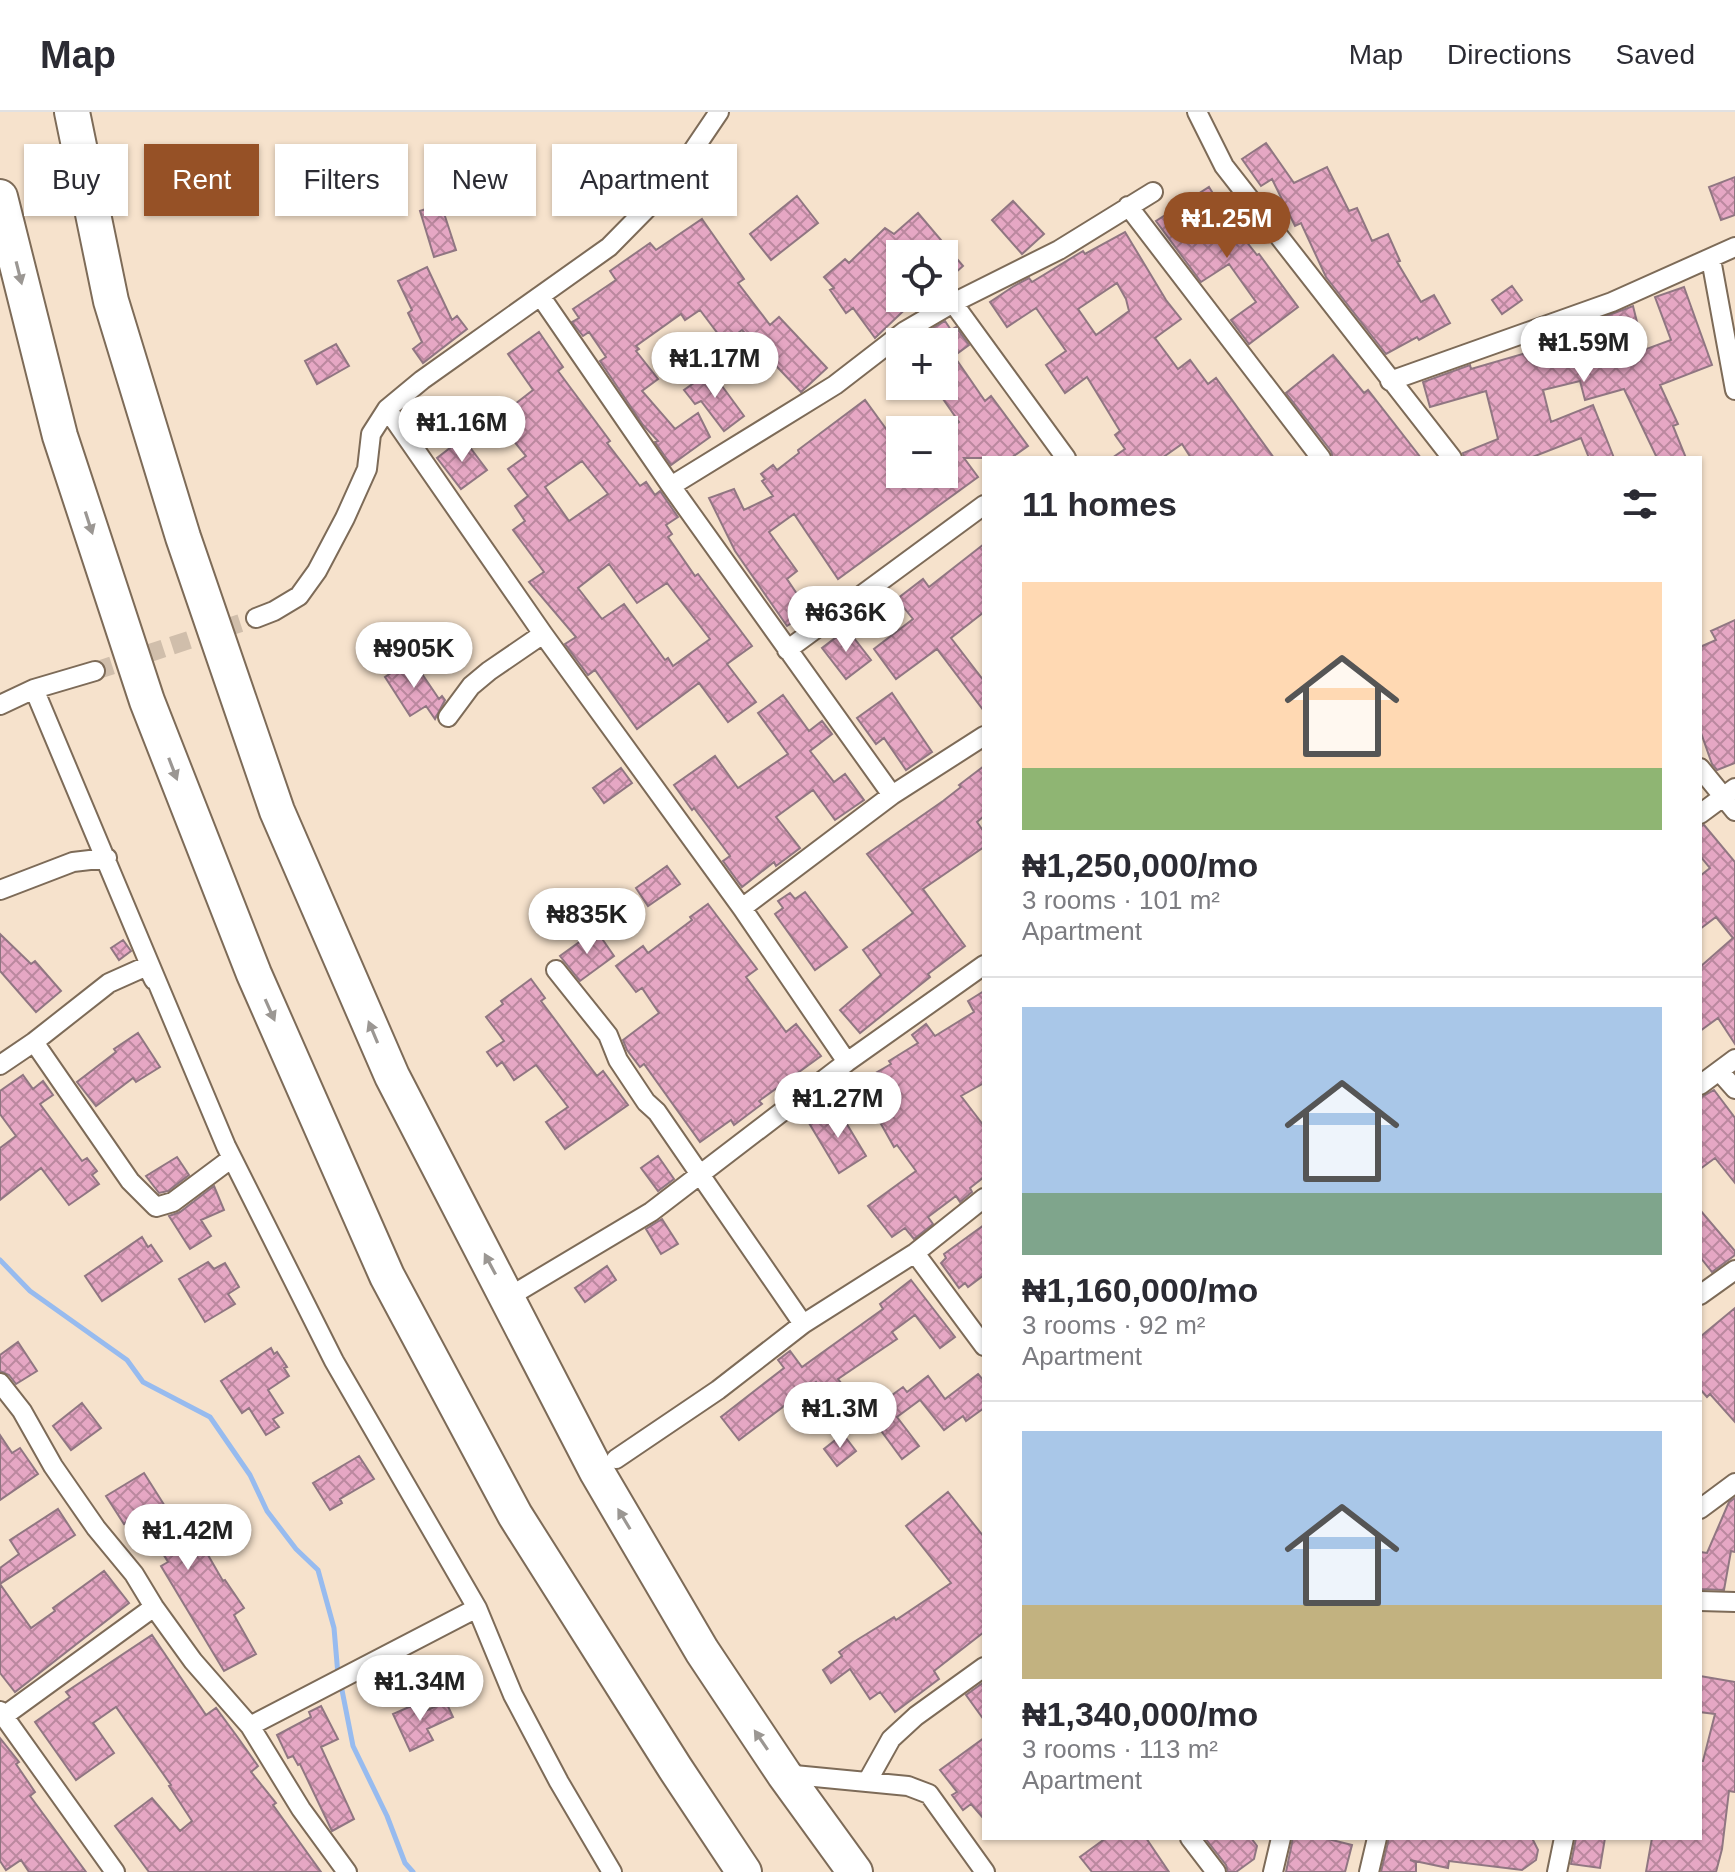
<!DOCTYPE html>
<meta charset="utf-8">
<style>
:root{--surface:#fff;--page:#f2f2f3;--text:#2b2b33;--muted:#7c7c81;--line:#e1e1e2;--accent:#965126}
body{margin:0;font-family:Arial,sans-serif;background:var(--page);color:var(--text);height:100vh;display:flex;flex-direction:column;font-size:30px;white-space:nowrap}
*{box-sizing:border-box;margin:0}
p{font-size:26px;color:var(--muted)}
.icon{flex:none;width:44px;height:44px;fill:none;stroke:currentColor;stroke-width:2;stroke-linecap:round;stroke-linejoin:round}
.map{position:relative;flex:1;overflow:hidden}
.panel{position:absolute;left:982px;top:344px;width:720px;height:1384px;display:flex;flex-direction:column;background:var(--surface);border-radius:0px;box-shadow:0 2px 6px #0004}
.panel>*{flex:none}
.banner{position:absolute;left:24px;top:32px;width:760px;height:72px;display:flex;gap:16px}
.buttons{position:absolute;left:886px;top:128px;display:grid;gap:16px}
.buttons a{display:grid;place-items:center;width:72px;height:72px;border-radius:0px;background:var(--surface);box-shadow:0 2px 6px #0004;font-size:40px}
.price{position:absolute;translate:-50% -68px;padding:0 18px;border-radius:28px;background:#fff;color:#222;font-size:26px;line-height:52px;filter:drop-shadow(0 2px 4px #0008)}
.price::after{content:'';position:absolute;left:50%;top:48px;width:24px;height:18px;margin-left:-12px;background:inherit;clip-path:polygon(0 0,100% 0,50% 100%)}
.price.current{background:var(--accent);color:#fff}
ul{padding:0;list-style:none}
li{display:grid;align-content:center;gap:16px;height:424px;padding:0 40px}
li+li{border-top:2px solid var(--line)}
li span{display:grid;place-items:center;height:248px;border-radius:0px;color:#555}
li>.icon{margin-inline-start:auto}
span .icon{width:144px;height:144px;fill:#fffc;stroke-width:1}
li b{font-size:34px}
h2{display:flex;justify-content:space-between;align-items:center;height:96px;padding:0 40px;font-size:34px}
.tag{padding:0 28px;border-radius:0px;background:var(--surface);box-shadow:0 2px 6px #0004;font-size:28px;line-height:72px}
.tag.current{background:var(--accent);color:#fff}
header{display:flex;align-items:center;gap:48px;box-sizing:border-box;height:112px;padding:0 40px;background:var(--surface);border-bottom:2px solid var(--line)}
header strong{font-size:38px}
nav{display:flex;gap:44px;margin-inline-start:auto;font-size:28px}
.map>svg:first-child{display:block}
</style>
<header>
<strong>Map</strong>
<nav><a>Map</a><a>Directions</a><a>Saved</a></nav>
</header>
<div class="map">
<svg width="1735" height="1760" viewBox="0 0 1735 1760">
<defs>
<pattern id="building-cross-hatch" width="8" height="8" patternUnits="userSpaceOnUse" patternTransform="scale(2)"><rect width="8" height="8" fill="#e6a7c4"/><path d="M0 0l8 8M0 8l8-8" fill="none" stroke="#bb889f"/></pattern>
</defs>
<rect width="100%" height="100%" fill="#f6e2cc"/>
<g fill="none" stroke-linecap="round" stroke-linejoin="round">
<path stroke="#97bbef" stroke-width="5" d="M0 1148 30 1179 127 1248 143 1270 210 1305 250 1363 267 1399 296 1437 318 1458 334 1516 338 1563
M341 1573 353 1634 387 1704 405 1751 413 1760"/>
</g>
<path fill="url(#building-cross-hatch)" stroke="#907682" stroke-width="2" fill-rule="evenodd" d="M1266 31 1294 71 1327 55 1349 99 1357 96 1372 129 1388 122 1400 149 1397 150 1421 190 1434 183 1450 211 1419 228 1417 225 1386 242 1326 165 1301 111 1295 114 1272 67 1261 74 1242 47Z
M606 46 627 89 599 102 579 59Z
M1735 65V103L1721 108 1709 75Z
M1209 75 1230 109 1257 143 1259 142 1298 195 1249 232 1231 208 1256 190 1229 152 1201 170 1156 109Z
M797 84 818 111 771 148 750 122Z
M1013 89 1044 122 1022 142 992 108Z
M441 92 456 138 434 145 420 99Z
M918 101 963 154 944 171V142H900V186H917L875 226 853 196 846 201 830 178 834 176 824 165 845 147 849 151 885 116 894 122Z
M702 107 744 167 738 171 770 213 779 205 827 256 801 280 742 218 725 231 700 198 685 208 681 202 636 234 639 237 636 239 658 267 642 279 675 317 698 301 710 325 671 353 655 330 658 329 643 313 600 249 606 245 589 220 583 224 572 210 579 206 573 197 616 168 610 159 650 131 656 138Z
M1125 120 1166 188 1181 207 1155 226 1178 257 1190 248 1208 272 1216 266 1274 346H1191L1182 332 1162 346H1112L1125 337 1115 323 1120 319 1087 265 1065 281 1046 253 1066 239 1036 196 1007 215 990 190 1014 174 1029 166 1032 170 1083 139 1085 142ZM1117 171 1126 187 1129 199 1096 223 1078 197Z
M427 155 452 208 457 204 467 217 423 251 413 237 422 230 408 201 412 198 398 169Z
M1512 174 1522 188 1502 202 1492 188Z
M1684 175 1712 253 1660 273 1678 312 1673 314 1686 346H1657L1624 277 1585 288 1580 269 1543 278 1551 310 1593 293 1614 346H1589L1581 326 1530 346H1464L1463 341 1498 327 1486 279 1430 295 1423 270 1470 253 1471 257 1536 238 1535 234 1571 225 1569 218 1633 194 1644 238 1671 228 1655 185Z
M945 209 951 218 956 215 969 233 954 244 985 289 991 284 1028 334 1011 346H964L978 365 838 467 794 402 769 420 797 459 787 467 809 500 787 514 735 439 709 386 734 377 744 398 773 384 762 369 765 367 761 362 773 353 777 358 799 341 798 338 865 288 900 336V362H944V321L959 310 934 274H944V230H928L923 222Z
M539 220 563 255 558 259 610 329 607 331 640 374 646 370 655 383 660 379 678 405 666 413 672 422 668 425 695 464 698 462 752 534 727 552 756 590 728 610 699 571 637 617 595 558 588 563 565 532 576 525 529 470 544 460 513 418 525 409 515 394 528 384 508 357 526 344 496 307 533 278 508 242ZM582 349 608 382 569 409 545 375ZM609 452 637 491 667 471 710 527 673 554 668 546 665 548 624 492 602 507 578 476Z
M336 232 349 254 317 272 305 249Z
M1333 243 1364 281 1368 278 1421 346H1333L1331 339 1286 281Z
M711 259 744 304 724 319 701 289 695 292 684 278Z
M463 326 487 358 461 377 437 346Z
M984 432V500L951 526 984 569V599L937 537 896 567 874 537 913 507 897 487 923 467 929 475Z
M1735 508V651L1717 658 1712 652 1700 618V535L1716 528 1711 519Z
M847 517 871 548 846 567 822 536Z
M412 547 439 587 442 584 445 588 435 607 426 594 410 604 385 565Z
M892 581 932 640 906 658 884 626 876 632 857 606Z
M783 583 809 619 822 609 832 622 810 639 834 670 845 662 864 688 835 708 813 678 776 705 800 736 776 754 774 750 742 775 723 749 730 744 694 696 692 698 674 673 715 644 738 676 788 642 758 601Z
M984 654V704L977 710 984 720V735L923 777 965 834 928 862 930 865 860 921 840 898 881 863 863 838 913 801 867 742 943 689 961 675 959 673Z
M621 656 632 671 604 691 593 676Z
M1704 713 1735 750V932L1718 906 1700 919V855L1733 826 1716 805 1700 817V764L1710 756 1700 744V714Z
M667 754 680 772 648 794 636 776Z
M805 780 847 835 815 858 775 802 783 796 778 789 790 781 795 787Z
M708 792 757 857 746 865 786 920 796 912 821 944 759 989 762 992 734 1013 731 1008 700 1030 644 952 640 955 627 938 623 928 659 901 642 876 636 880 616 854 643 834 648 841 692 808 690 805Z
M596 818 614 844 580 869 560 844Z
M0 822 31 852 35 849 61 879 36 900 0 859Z
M123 828 131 839 119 848 111 836Z
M531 867 545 886 541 889 597 964 603 959 628 993 565 1037 546 1010 568 995 536 953 514 968 502 950 497 954 487 940 504 929 486 905 503 892 501 889Z
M984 879V971L961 984 984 1014V1065L970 1076 972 1080 960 1090 956 1084 928 1105 933 1112 914 1127 905 1116 892 1125 868 1094 916 1059 897 1033 894 1035 858 971 891 952 889 949 918 931 912 923 926 912 935 924 974 900 968 889Z
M138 921 160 955 136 970 133 966 96 994 77 970 116 940 114 937Z
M23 963 33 977 43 969 53 983 40 992 82 1049 87 1046 97 1059 92 1063 99 1072 69 1093 41 1056 0 1088V1036L16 1024 0 1002V979Z
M1714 978 1735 1006V1071L1715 1046 1700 1057V986Z
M836 994 866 1044 839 1061 809 1011Z
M658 1044 674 1067 658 1079 641 1056Z
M177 1045 189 1063 168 1079 159 1081 146 1064Z
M214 1074 224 1098 201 1108 211 1124 190 1137 169 1104 180 1100Z
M1700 1098 1735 1139V1143L1712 1160 1700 1145Z
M662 1107 678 1132 661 1142 646 1117Z
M984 1113V1163L968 1175 965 1171 959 1176 941 1151 946 1146 944 1142Z
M142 1125 148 1135 151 1133 162 1149 102 1189 85 1164Z
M208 1150 214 1157 225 1151 239 1175 228 1182 235 1192 205 1210 179 1167Z
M607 1154 616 1168 585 1190 575 1176Z
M911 1168 955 1225 940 1236 915 1203 892 1220 897 1227 838 1267 842 1272 826 1284 816 1270 739 1328 721 1305 784 1256 778 1248 790 1239 802 1255 883 1197 880 1192Z
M1735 1196V1310L1710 1282 1707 1285 1700 1277V1225Z
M18 1230 37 1259 16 1272 9 1263 0 1259V1243Z
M271 1236 274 1242 277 1240 287 1255 284 1256 289 1264 268 1278 283 1301 273 1307 279 1315 266 1323 249 1296 242 1301 221 1269Z
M978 1262 984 1269V1296L966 1309 963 1304 944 1318 920 1288 897 1305 919 1334 902 1347 865 1297 882 1285 885 1288 903 1275 907 1280 928 1264 945 1287Z
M82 1291 101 1316 71 1338 53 1314Z
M843 1322 856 1339 837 1354 824 1337Z
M0 1323 12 1341 20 1336 38 1362 0 1388Z
M359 1344 374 1367 340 1387 342 1391 330 1398 313 1371Z
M144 1361 168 1399 173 1396 196 1434 201 1431 223 1469 225 1468 244 1496 234 1503 256 1542 224 1559 161 1454 168 1450 139 1402 124 1412 106 1384Z
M948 1380 984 1425V1520L934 1559 939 1567 895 1600 880 1580 870 1587 850 1557 831 1571 823 1558 842 1544 839 1540 852 1531 894 1505 896 1508 951 1471 906 1414Z
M1735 1386V1440L1731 1439 1724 1478 1700 1477V1440L1707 1441 1729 1390Z
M58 1397 75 1423 0 1472 31 1516 55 1499 53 1496 104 1459 129 1491 15 1580 0 1561V1456L19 1442 10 1428Z
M152 1523 206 1603 216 1596 236 1623 258 1654 251 1660 276 1691 273 1693 321 1760H149L115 1714 152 1686 180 1719 192 1709 169 1674 171 1673 116 1595 93 1611 114 1641 76 1668 35 1610 70 1585 66 1580Z
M1700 1564 1735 1570V1680L1729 1679 1722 1737 1716 1760H1646L1652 1726H1700V1649H1703L1715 1602 1700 1600Z
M984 1570V1608L966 1583Z
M446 1590 453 1605 427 1617 433 1628 410 1639 393 1602 418 1591 423 1600Z
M321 1594 338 1627 321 1635 354 1707 332 1719 300 1652 298 1653 293 1644 288 1646 277 1623 311 1605 309 1600Z
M0 1626 19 1650 16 1652 35 1680 30 1684 86 1760H29L21 1748 6 1758 0 1749Z
M984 1626V1707L971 1692 963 1698 952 1683 957 1680 940 1658Z
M1106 1726H1146L1169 1760H1092L1080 1745Z
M1205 1726H1251L1257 1734 1254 1747 1236 1760H1228L1226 1753Z
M1293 1726H1324L1352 1733 1345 1760H1286Z
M1389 1726H1532L1538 1738 1536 1748 1522 1758 1449 1749 1448 1756 1410 1748 1416 1750V1760H1381Z
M1576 1726H1605L1600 1756 1571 1752Z"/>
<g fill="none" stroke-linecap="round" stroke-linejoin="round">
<path stroke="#d0beab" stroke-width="18" stroke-dasharray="18 9" stroke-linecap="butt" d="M95 559 256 506"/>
<g stroke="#7d6b58" stroke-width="22">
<path id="minor" d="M1197 0 1224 54 1452 346
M1128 94 1321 346
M1711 147 1735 278
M541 185 671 374 892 683
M953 191 1066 346
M1390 269 1612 190 1735 135
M387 297 543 522 742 796 847 950
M671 374 835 273 905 219 953 191 1059 138 1153 80
M256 506 274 499 299 484 317 459 345 406 367 357 371 322 387 297 422 268 609 135 669 74 719 0
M787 538 984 393
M34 577 226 1034 334 1249 477 1496 513 1583 559 1670 612 1760
M0 593 34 577 95 559
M448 605 471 574 489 559 543 522
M1700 656 1735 699
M1700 702 1735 676
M0 778 73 750 107 746
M742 796 892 683 984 624
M556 858 608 923 618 948 646 990 657 1000 803 1212
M34 930 130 1069 156 1095 173 1090 232 1046
M0 953 34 930 109 871 147 854 154 868
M1719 959 1735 977
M1700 973 1735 947
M915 1141 984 1234
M1700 1183 1735 1158
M507 1186 651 1100 847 950 984 853
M0 1271 22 1299 53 1354 96 1416 134 1462 154 1495 193 1549 250 1614 301 1697 347 1760
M616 1347 718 1278 803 1212 915 1141 984 1086
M1700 1397 1735 1371
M1700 1489 1735 1490
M0 1599 115 1760
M4 1604 154 1495
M250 1614 477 1496
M784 1662 908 1674 929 1682 985 1760
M867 1670 891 1627 916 1604 984 1555
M1190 1726 1216 1760
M1273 1760 1281 1726
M1369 1760 1377 1726
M1557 1760 1564 1726"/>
</g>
<g stroke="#7d6b58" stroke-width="38">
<path id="motorway" d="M72 0 111 189 183 425 277 699 392 964 597 1360 702 1539 784 1662 855 1760
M0 85 60 324 147 589 254 862 387 1164 515 1403 675 1656 744 1760"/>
</g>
<use href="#minor" stroke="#fff" stroke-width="18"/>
<use href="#motorway" stroke="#fff" stroke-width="34"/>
</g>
<defs><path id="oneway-solid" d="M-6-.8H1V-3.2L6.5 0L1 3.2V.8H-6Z" transform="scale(2)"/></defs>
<g fill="#9b9793">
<use href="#oneway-solid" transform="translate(19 161) rotate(76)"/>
<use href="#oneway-solid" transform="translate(89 411) rotate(72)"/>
<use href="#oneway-solid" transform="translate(173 657) rotate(69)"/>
<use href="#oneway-solid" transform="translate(270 898) rotate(66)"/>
<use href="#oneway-solid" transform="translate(373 920) rotate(-113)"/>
<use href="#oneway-solid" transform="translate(490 1152) rotate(-118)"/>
<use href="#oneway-solid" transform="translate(624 1407) rotate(-121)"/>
<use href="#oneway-solid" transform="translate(761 1628) rotate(-124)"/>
</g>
</svg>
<div class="buttons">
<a><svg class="icon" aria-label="locate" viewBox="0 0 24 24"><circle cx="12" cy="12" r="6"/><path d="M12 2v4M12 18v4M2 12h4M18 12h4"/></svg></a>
<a>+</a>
<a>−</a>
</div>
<b class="price current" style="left:1227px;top:148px">₦1.25M</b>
<b class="price" style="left:1584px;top:272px">₦1.59M</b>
<b class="price" style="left:715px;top:288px">₦1.17M</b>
<b class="price" style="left:462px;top:352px">₦1.16M</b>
<b class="price" style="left:846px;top:542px">₦636K</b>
<b class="price" style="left:414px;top:578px">₦905K</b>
<b class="price" style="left:587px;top:844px">₦835K</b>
<b class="price" style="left:838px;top:1028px">₦1.27M</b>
<b class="price" style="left:840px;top:1338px">₦1.3M</b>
<b class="price" style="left:188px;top:1460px">₦1.42M</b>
<b class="price" style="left:420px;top:1611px">₦1.34M</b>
<div class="banner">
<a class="tag">Buy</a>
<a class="tag current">Rent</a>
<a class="tag">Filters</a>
<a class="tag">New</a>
<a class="tag">Apartment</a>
</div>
<section class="panel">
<h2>11 homes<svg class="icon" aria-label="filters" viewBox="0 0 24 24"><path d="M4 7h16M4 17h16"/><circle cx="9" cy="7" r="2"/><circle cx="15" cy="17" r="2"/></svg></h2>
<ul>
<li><span style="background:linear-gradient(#ffd9b3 75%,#8fb573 0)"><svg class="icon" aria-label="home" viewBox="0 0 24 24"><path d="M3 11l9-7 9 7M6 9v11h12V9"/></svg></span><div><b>₦1,250,000/mo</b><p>3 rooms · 101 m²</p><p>Apartment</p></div></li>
<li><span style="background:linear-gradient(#a9c7e8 75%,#7fa58c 0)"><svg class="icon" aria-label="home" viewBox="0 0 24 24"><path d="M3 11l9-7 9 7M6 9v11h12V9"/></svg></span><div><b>₦1,160,000/mo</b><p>3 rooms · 92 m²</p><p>Apartment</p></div></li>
<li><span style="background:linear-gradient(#a9c7e8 70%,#c2b280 0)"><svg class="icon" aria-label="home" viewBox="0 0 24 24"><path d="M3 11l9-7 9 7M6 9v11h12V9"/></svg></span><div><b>₦1,340,000/mo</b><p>3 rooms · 113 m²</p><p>Apartment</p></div></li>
</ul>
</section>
</div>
